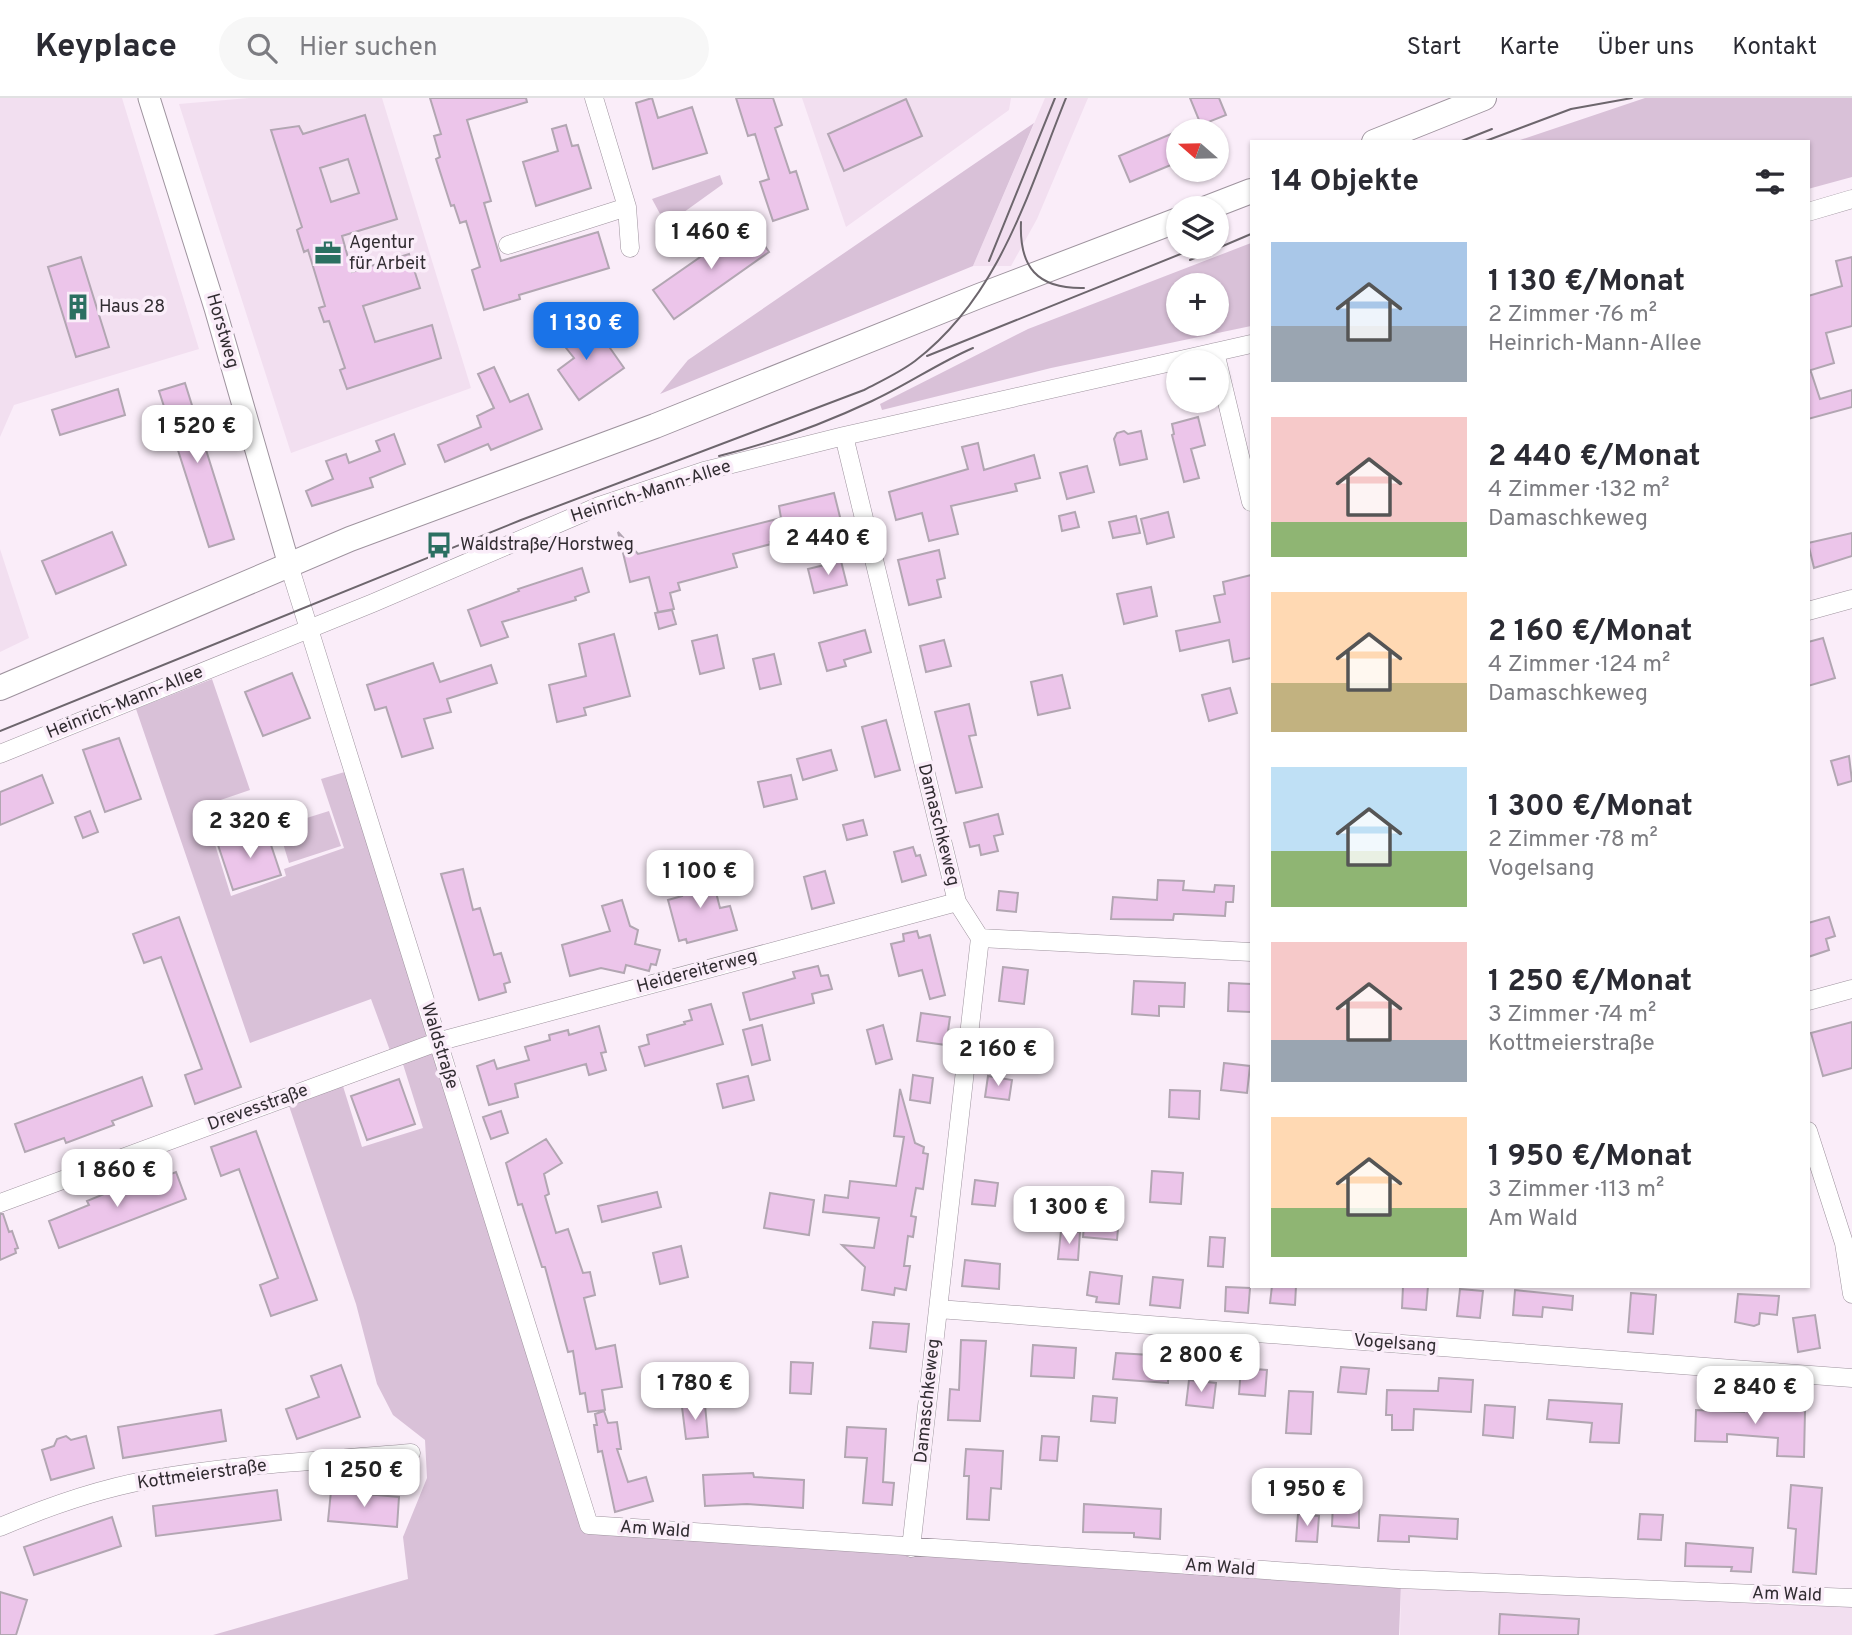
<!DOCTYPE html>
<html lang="de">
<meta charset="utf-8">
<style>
:root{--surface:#fff;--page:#f7f7f7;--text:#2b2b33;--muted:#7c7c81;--line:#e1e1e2;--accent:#1a73e8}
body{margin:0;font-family:Overpass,sans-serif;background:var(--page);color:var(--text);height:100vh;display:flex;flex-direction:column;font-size:26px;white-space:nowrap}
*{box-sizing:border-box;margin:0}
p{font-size:23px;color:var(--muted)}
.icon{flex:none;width:38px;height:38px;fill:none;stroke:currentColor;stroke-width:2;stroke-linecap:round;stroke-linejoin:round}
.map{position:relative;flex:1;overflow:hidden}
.side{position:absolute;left:1250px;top:42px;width:560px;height:1148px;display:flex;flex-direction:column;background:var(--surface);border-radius:0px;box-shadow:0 2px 5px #0004}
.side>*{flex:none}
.needle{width:46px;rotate:290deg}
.tools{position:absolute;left:1166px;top:21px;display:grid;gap:14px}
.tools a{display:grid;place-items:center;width:63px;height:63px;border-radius:50%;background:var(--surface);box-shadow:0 2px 5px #0004;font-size:35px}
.price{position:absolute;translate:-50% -60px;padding:0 16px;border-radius:14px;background:#fff;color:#222;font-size:23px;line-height:46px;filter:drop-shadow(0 2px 4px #0008)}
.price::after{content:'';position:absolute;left:50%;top:42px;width:21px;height:16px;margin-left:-10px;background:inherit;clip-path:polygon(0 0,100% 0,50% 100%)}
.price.on{background:var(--accent);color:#fff}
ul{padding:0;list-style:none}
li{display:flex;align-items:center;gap:21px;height:175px;padding:0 21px}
li span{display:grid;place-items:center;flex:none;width:196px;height:140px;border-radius:0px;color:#555}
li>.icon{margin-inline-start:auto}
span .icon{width:84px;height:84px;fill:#fffc;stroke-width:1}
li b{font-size:30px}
h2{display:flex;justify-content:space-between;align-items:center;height:84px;padding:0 21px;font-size:30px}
header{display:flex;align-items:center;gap:42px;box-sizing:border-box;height:98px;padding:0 35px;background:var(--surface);border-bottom:2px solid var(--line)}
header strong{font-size:33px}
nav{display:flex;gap:38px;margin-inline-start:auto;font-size:24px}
.search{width:490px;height:63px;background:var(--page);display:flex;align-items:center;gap:18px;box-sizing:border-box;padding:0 24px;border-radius:38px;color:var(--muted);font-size:26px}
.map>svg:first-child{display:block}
</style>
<header>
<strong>Keyplace</strong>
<div class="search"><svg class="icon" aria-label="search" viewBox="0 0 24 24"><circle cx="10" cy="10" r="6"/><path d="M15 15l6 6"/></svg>Hier suchen</div>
<nav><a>Start</a><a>Karte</a><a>Über uns</a><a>Kontakt</a></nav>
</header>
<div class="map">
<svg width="1852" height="1537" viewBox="0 0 1852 1537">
<rect width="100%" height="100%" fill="#faedf9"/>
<path fill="#f2dff0" d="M0 0H122L199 251 14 307 0 339Z
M249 0H382L471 290 291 355 179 6Z
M802 0H1011L1009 12 846 129Z
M1045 0H1088L1037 121 1011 168H973Z
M0 451 29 540 0 554Z
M1401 1486 1852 1504V1537H1400Z"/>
<path fill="#d9c1d8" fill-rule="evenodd" d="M1645 0H1852V79L1808 91V44H1514Z
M1034 25 973 168 660 296 688 262Z
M720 77 723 86 666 127 652 101Z
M1251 145V228L1051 270 882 312 880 306 1028 231ZM1178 187H1216V226H1178Z
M212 581 250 692 203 708 231 798 286 778 284 771 344 750 321 681 348 673 435 942 392 958 371 901 250 945 136 611Z
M329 713 341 748 289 765 278 729Z
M437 949 581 1431 1401 1486 1399 1537H213L408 1481 403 1439 427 1380 425 1342 393 1317 377 1286 356 1206 288 1005 342 985 362 1049 423 1030 402 963Z"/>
<path fill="#ecc5ea" stroke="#b2a6b2" stroke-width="2" fill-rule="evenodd" d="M430 0H526L527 4 467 22 491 103 484 105 501 163 598 134 609 170 519 197 520 201 484 212 472 172 480 169 466 123 460 125 454 107 451 108 436 61 440 59 434 38 441 36Z
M652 0 658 20 692 9 707 55 653 71 636 5Z
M736 0H773L782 27 775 30 790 75 796 73 808 111 773 123 760 84 769 81 755 36 748 38Z
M1190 0H1219L1226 17 1201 27Z
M906 1 922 38 844 73 828 36Z
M365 17 397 121 342 138 352 174 409 156 420 190 363 208 375 244 432 227 441 260 347 291 340 272 345 270 329 223 324 224 319 210 325 208 308 152 304 154 297 132 302 129 271 32 299 28 303 36ZM348 61 359 95 331 104 320 70Z
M566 27 572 48 578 47 591 90 536 108 523 64 558 53 552 31Z
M1178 33V64L1130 84 1119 58Z
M749 125 769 154 674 221 653 192Z
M81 159 109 249 76 259 48 169Z
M1852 159V228L1826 235 1834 265 1808 273V198L1842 188 1836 163Z
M565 221 588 250 603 240 624 270 579 302 558 272 574 260 551 231Z
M494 269 510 304 528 296 542 331 491 352 488 346 445 364 438 347 481 329 477 318 494 310 478 276Z
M1808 274H1811L1820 301 1852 292V309L1808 321Z
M185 285 234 441 209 449 159 293Z
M118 291 125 317 60 337 52 312Z
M1198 319 1205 347 1191 351 1199 380 1184 384 1172 337 1174 336 1172 326Z
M1124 333 1128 336 1141 333 1147 361 1120 367 1114 341 1117 335Z
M394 336 405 366 370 380 373 389 312 408 306 393 333 381 326 363 346 356 349 365 380 353 376 343Z
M978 345 984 372 1034 357 1040 380 1015 386 1017 393 951 408 958 436 929 443 922 415 896 422 889 394 968 371 962 349Z
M1087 368 1094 394 1067 401 1060 375Z
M834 395 842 427 770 444 771 446 733 456 737 469 678 485 680 492 670 495 674 511 658 514 649 479 630 484 618 434 638 456 781 420 779 408Z
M1075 414 1079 429 1062 433 1059 418Z
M1168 414 1174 439 1147 446 1141 421Z
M1136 418 1140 435 1113 440 1109 424Z
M112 434 126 467 56 496 42 463Z
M1852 435V458L1814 470 1808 445Z
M939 452 945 480 937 482 941 499 909 507 898 462Z
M841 463 847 487 814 495 808 471Z
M582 470 589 494 575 499 576 502 502 524 508 539 481 548 468 512 519 493 518 491Z
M1251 477V560L1233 564 1229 542 1180 553 1176 533 1220 524 1214 498 1225 496 1223 484Z
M1151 489 1157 518 1124 526 1117 496Z
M672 512 676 526 659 531 655 515Z
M865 532 871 554 844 562 846 568 827 573 819 545Z
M614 536 630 598 584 610 586 617 557 624 549 587 586 578 579 546Z
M717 537 724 570 700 576 692 543Z
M1823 540 1835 580 1808 588V544Z
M944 542 951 568 926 574 920 548Z
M774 556 781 586 760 591 753 561Z
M433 565 440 584 491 567 497 585 447 601 451 614 424 621 433 650 402 659 386 609 375 612 367 587Z
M292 575 310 620 263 638 245 594Z
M1062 577 1070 610 1038 617 1031 584Z
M1230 590 1237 615 1209 623 1202 597Z
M969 606 976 637 969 638 982 689 956 695 935 614Z
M886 622 900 672 875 679 862 629Z
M119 640 141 701 105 714 83 652Z
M831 652 837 672 803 682 797 661Z
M1849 658 1852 683 1838 687 1831 663Z
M42 677 53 705 0 727V694Z
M791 677 797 701 764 709 758 684Z
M90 713 98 734 83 740 75 719Z
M998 716 1003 736 994 738 998 753 981 757 979 747 970 749 964 725Z
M863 722 867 737 847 742 843 727Z
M266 732 281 777 233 792 218 747Z
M913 749 916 758 920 757 926 777 902 784 894 754Z
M463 771 473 812 480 810 494 857 501 855 510 884 504 886 506 894 479 902 441 776Z
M710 771 720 810 730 808 737 832 687 845 686 841 679 843 668 802 682 798 679 786 689 784 687 777Z
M825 773 834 805 812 811 804 779Z
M1158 782 1184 783 1183 792 1214 794 1215 787 1234 788 1233 804H1226L1225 818 1181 816H1174L1173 822 1111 821 1113 799 1157 802Z
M999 793 1018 795 1016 814 997 812Z
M622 802 630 828 638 832 635 846 660 852 656 867 651 866 649 873 626 867 624 875 601 870 570 878 562 847 610 833 602 808Z
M179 819 241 989 195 1006 185 977 202 971 161 859 144 865 133 836Z
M1829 819 1835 838 1826 841 1829 852 1808 859V825Z
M917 833 919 840 930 837 945 897 930 901 922 872 899 878 891 846 904 843 903 836Z
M818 868 821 878 828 877 832 891 812 896 814 905 750 922 743 895 795 880 793 874Z
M1003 869 1028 872 1024 906 999 903Z
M1134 883 1185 885 1184 909 1159 908V918L1132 916Z
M1229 885 1251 886V914L1228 913Z
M711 906 723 946 645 968 639 949 649 946 647 937 685 926 684 924 692 922 689 912Z
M921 915 950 919 946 947 917 943Z
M1852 924V970L1823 978 1811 935Z
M762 927 770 962 752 967 743 932Z
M883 927 892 961 876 966 867 932Z
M599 928 606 954 601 955 606 972 589 977 586 966 515 986 518 999 489 1007 477 968 494 962 497 971 529 962 525 949 550 942 549 937 568 932 569 937Z
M1224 965 1250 968 1247 995 1221 992Z
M913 977 933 980 930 1005 910 1002Z
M748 978 754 1002 723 1010 717 986Z
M988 978 1012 982 1009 1002 985 999Z
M142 979 152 1008 112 1023 114 1027 66 1045 64 1040 25 1054 15 1026Z
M399 981 415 1026 367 1042 351 998Z
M900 991 915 1045 924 1049 923 1055 928 1056 923 1091 916 1090 911 1118 916 1119 913 1139 908 1138 904 1168H910L906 1192 895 1190 894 1197 862 1192 865 1169 842 1147 874 1150 879 1120 823 1114 825 1097 848 1100 850 1083 896 1088 904 1039 894 1038Z
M1170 992 1200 993 1199 1021 1169 1019Z
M501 1013 508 1035 491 1041 483 1019Z
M256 1033 317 1202 271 1218 260 1187 278 1180 239 1071 221 1078 211 1049Z
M546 1041 562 1065 544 1076 549 1096 545 1098 556 1135 568 1131 583 1175 590 1174 595 1197 584 1200 596 1251 615 1247 622 1289 602 1292 605 1312 588 1314 585 1295 580 1296 573 1253 568 1254 545 1169H542L522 1106 518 1107 506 1065Z
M1152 1073 1183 1075 1181 1106 1150 1104Z
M176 1074 186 1101 59 1150 49 1123 89 1107 87 1103 133 1084 135 1090Z
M975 1082 998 1085 995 1108 972 1106Z
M657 1094 661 1109 602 1124 598 1108Z
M770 1095 814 1102 809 1137 764 1130Z
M1086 1105 1120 1108 1117 1142 1083 1139Z
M0 1116H3L9 1134 12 1133 18 1150 15 1151 16 1155 0 1162Z
M1061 1133 1080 1134 1078 1162 1058 1161Z
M1210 1139 1225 1140 1223 1169 1208 1168Z
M681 1148 688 1179 660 1186 653 1155Z
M965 1162 1000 1166 999 1191 962 1188Z
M1090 1174 1122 1178 1119 1206 1096 1204 1097 1199 1087 1197Z
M1153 1179 1183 1182 1180 1210 1150 1207Z
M1272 1188H1296L1295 1207 1270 1205Z
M1403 1188H1428L1426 1212 1402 1210Z
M1226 1189 1250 1190 1248 1215 1225 1213Z
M1460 1191 1483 1193 1480 1220 1457 1218Z
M1515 1192 1573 1198 1572 1212 1543 1209 1542 1219 1513 1217Z
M1631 1195 1656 1197 1653 1236 1628 1234Z
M1738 1196 1779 1198 1777 1217 1760 1215 1759 1226 1754 1228 1735 1224Z
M1815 1217 1820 1250 1798 1254 1793 1220Z
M873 1224 909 1226 906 1254 870 1250Z
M961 1242 986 1243 980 1323 948 1322 950 1291 959 1292Z
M1033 1247 1076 1250 1074 1280 1031 1278Z
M1116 1255 1169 1258 1168 1285 1113 1281Z
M791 1264 813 1265 811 1296 790 1295Z
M341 1267 360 1319 297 1341 286 1311 319 1299 311 1278Z
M1341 1269 1369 1271 1366 1296 1338 1294Z
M1241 1270 1267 1272 1265 1298 1239 1296Z
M1439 1280 1473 1282 1471 1314 1414 1311 1413 1332H1392V1317H1386L1387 1292 1438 1293Z
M1189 1282 1216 1285 1213 1310 1186 1307Z
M1289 1293 1313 1294 1311 1336 1286 1335Z
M1093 1298 1117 1300 1115 1325 1091 1323Z
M1745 1300 1768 1302 1767 1311 1805 1313 1804 1359 1777 1358 1778 1340 1727 1336V1344L1695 1343 1696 1312 1744 1314Z
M1549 1302 1622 1306 1619 1345 1590 1344 1592 1325 1547 1321Z
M705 1307 708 1339 686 1341 682 1309Z
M1485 1307 1515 1309 1513 1340 1483 1337Z
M221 1312 226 1343 123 1360 118 1329Z
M604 1313 608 1325 617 1324 621 1351H617L628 1384 646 1379 653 1403 615 1414 602 1353 598 1354 594 1327H597L595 1316Z
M847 1329 886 1331 883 1384 894 1385 892 1407 863 1405 867 1360 845 1359Z
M66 1338 71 1342 86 1338 94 1370 51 1382 42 1352 54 1348 57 1341Z
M1042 1338 1059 1339 1057 1363 1040 1362Z
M966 1351 1003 1353 1001 1391 991 1390 989 1422 967 1421 969 1378H964Z
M753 1375 754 1379 804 1382 803 1410 747 1406 705 1408 703 1377Z
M1791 1387 1822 1390 1816 1476 1793 1474 1796 1431 1788 1430Z
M277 1392 281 1422 156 1438 153 1408Z
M331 1393 399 1399 397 1429 328 1423Z
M1333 1404 1359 1405V1430L1332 1428Z
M1084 1406 1161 1411 1160 1441 1134 1439V1435L1083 1434Z
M1298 1416 1319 1418 1317 1444 1296 1443Z
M1640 1416 1663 1417 1661 1442 1638 1441Z
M1380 1417 1458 1421 1457 1441 1409 1438V1444L1378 1443Z
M112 1419 121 1448 34 1477 24 1449Z
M1686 1445 1753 1450 1751 1474 1731 1473 1732 1469 1685 1468Z
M0 1494 27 1502 16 1537H0Z
M1500 1516 1579 1521 1578 1537H1499Z"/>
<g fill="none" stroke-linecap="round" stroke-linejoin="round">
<g stroke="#9e939e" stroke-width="19">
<path id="minor" d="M594 0 627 109 630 150
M1808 114 1852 101
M508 147 627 109
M1215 254 1251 404
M844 338 957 804 980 840 911 1450
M289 467 589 1427 1399 1481 1852 1500
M1808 513 1852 501
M0 656 373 505 599 408 704 373 844 338 1251 246
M980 840 1251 854
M1808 903 1852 891
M1808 1033 1844 1145 1852 1196
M0 1105 437 944 957 804
M938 1211 1852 1280
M0 1429C47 1409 98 1391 148 1382 235 1366 323 1363 411 1355"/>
</g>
<g stroke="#9e939e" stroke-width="23">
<path id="tertiary" d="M149 0 215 210 289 467"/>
</g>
<g stroke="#9e939e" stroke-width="26">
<path id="secondary" d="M1374 44 1484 0
M1207 110 1251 93
M0 590 350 441 655 328 979 198 1178 122"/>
</g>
<use href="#minor" stroke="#fff" stroke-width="18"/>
<use href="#tertiary" stroke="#fff" stroke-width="21"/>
<use href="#secondary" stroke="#fff" stroke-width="24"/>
<path stroke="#6d666d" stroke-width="2" d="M1459 44 1492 31
M1483 44 1571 11 1632 0
M1021 124C1019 169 1037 191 1084 190
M1190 162 1251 136
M989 163 1055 0
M927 258 1198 149
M719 358C771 345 823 326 872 303 907 287 938 265 973 250
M0 633 521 422 864 292C881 283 899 275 915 263 1000 198 1028 94 1066 0"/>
</g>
<defs>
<g id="office-bare" transform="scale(2.1)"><path d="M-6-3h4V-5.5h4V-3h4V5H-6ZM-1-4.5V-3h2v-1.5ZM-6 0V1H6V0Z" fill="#2b6f61" stroke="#faedf9" stroke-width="2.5" paint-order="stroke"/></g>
<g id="building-bare" transform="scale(2.1)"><path d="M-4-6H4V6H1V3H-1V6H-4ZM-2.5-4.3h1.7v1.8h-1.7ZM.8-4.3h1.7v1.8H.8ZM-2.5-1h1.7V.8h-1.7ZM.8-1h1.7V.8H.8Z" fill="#2b6f61" stroke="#faedf9" stroke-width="2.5" paint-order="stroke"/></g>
<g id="bus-bare" transform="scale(2.1)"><path d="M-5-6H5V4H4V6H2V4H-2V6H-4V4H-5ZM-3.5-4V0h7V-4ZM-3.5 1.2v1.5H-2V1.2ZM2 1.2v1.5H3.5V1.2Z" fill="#2b6f61" stroke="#faedf9" stroke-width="2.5" paint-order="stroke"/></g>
</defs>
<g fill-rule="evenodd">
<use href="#office-bare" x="328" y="155"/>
<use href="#building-bare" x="78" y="209"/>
<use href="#bus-bare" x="439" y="447"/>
</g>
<g text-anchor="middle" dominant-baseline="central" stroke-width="7" stroke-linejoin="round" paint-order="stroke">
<g font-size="18" fill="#322d32" stroke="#faedf9" text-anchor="start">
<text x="349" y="145">Agentur<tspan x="349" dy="21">für Arbeit</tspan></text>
<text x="99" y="209">Haus 28</text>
<text x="460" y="447">Waldstraße/Horstweg</text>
</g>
<g font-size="18" fill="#322d32" stroke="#faedf9">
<text transform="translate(222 233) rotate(74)">Horstweg</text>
<text transform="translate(651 394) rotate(-18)">Heinrich-Mann-Allee</text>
<text transform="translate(125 605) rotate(-22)">Heinrich-Mann-Allee</text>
<text transform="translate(938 727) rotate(76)">Damaschkeweg</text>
<text transform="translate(697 874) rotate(-15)">Heidereiterweg</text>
<text transform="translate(439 948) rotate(73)">Waldstraße</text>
<text transform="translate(258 1010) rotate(-20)">Drevesstraße</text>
<text transform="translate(1395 1246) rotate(4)">Vogelsang</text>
<text transform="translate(928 1303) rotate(-84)">Damaschkeweg</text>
<text transform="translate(202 1377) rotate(-8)">Kottmeierstraße</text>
<text transform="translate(655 1432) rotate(4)">Am Wald</text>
<text transform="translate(1220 1470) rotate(4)">Am Wald</text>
<text transform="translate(1787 1497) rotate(2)">Am Wald</text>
</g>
</g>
</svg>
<div class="tools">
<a><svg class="needle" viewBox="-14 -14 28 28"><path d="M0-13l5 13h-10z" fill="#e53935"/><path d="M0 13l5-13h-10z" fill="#7c7c81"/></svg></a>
<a><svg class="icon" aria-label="layers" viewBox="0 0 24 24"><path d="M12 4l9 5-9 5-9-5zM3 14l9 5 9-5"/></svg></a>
<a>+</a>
<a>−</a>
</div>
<b class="price" style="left:711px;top:173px">1 460 €</b>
<b class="price on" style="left:586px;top:264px">1 130 €</b>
<b class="price" style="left:197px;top:367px">1 520 €</b>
<b class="price" style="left:828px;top:479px">2 440 €</b>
<b class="price" style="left:250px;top:762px">2 320 €</b>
<b class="price" style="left:700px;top:812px">1 100 €</b>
<b class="price" style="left:998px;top:990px">2 160 €</b>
<b class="price" style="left:117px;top:1111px">1 860 €</b>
<b class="price" style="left:1069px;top:1148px">1 300 €</b>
<b class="price" style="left:1201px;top:1296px">2 800 €</b>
<b class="price" style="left:695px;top:1324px">1 780 €</b>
<b class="price" style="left:1755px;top:1328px">2 840 €</b>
<b class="price" style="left:364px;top:1411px">1 250 €</b>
<b class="price" style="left:1307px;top:1430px">1 950 €</b>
<section class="side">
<h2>14 Objekte<svg class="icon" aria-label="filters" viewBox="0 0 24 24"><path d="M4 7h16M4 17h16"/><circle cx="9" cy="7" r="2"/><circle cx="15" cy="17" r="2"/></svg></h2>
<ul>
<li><span style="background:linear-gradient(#a9c7e8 60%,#9aa5b1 0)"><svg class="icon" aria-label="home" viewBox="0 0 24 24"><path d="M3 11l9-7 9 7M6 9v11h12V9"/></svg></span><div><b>1 130 €/Monat</b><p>2 Zimmer · 76 m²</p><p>Heinrich-Mann-Allee</p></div></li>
<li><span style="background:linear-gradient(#f6c9c9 75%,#8fb573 0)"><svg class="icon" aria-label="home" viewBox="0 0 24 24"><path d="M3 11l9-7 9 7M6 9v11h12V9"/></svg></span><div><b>2 440 €/Monat</b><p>4 Zimmer · 132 m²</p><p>Damaschkeweg</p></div></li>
<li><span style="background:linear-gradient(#ffd9b3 65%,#c2b280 0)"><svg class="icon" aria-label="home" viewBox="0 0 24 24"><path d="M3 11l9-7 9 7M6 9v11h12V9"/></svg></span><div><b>2 160 €/Monat</b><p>4 Zimmer · 124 m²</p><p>Damaschkeweg</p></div></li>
<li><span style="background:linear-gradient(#bfe0f5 60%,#8fb573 0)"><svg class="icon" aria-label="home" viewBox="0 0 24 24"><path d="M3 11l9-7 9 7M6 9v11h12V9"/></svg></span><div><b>1 300 €/Monat</b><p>2 Zimmer · 78 m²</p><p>Vogelsang</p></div></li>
<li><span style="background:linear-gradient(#f6c9c9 70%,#9aa5b1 0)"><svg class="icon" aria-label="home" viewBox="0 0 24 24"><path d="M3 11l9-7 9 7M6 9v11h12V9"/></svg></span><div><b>1 250 €/Monat</b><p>3 Zimmer · 74 m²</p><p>Kottmeierstraße</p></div></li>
<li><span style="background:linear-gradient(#ffd9b3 65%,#8fb573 0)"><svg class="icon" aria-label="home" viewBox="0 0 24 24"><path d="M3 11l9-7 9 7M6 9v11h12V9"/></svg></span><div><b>1 950 €/Monat</b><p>3 Zimmer · 113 m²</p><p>Am Wald</p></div></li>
</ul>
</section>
</div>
